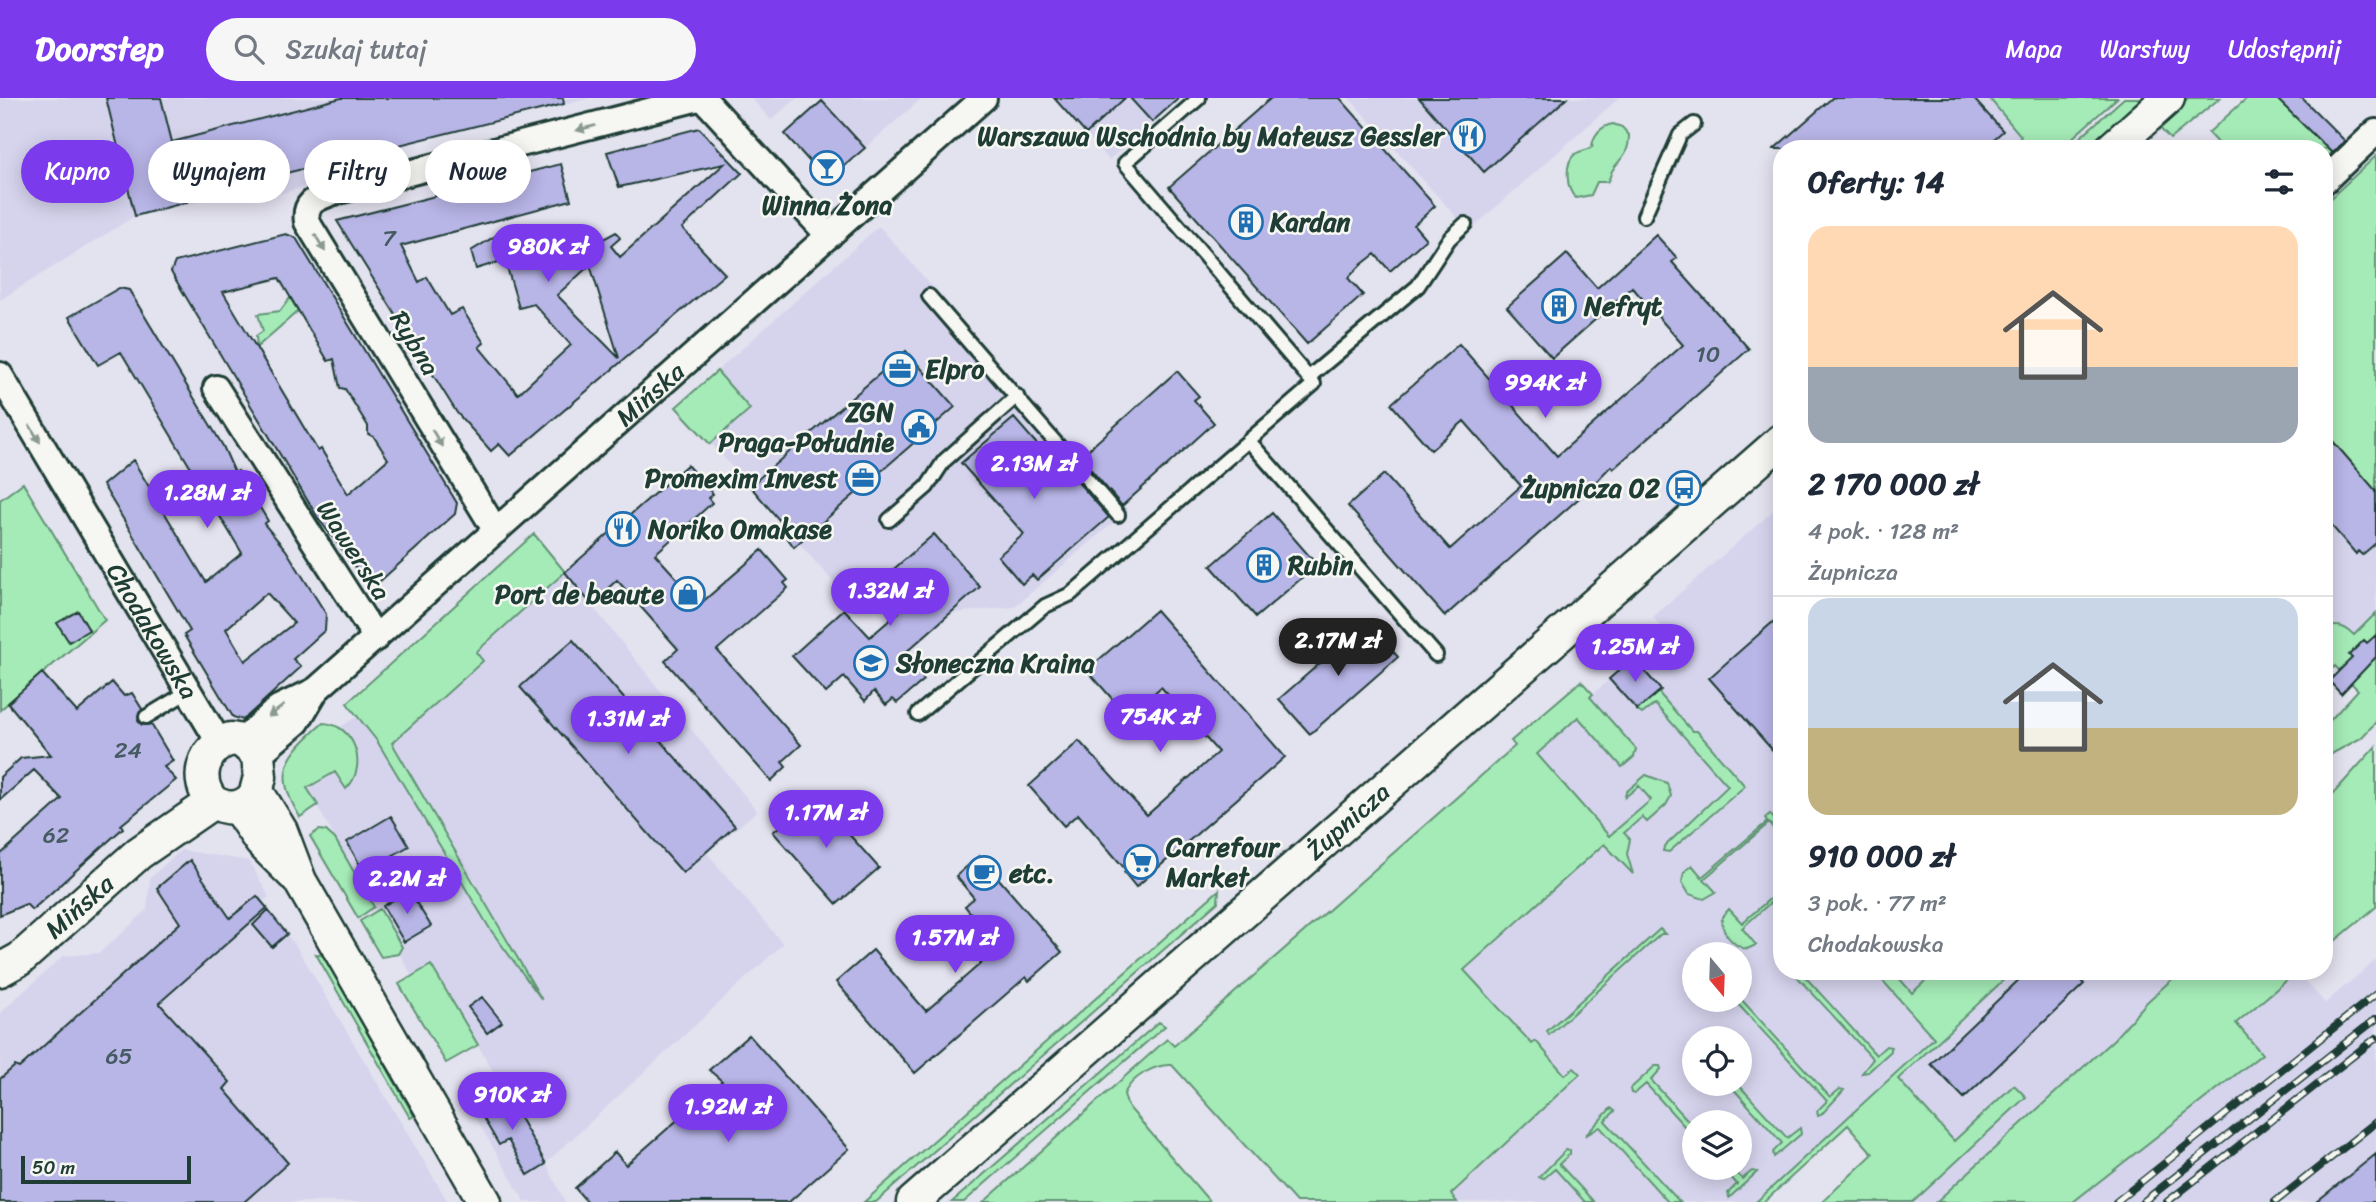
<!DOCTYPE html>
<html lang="pl">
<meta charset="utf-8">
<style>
:root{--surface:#fff;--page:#f6f6f7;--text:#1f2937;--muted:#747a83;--line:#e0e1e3;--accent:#7c3aed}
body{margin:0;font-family:Sriracha,sans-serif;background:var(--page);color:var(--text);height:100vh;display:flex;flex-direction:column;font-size:26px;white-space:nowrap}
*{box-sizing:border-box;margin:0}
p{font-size:23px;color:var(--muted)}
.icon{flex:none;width:38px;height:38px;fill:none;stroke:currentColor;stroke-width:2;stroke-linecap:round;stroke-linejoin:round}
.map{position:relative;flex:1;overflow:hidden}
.details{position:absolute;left:1773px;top:42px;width:560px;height:840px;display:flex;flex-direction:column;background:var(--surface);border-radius:28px;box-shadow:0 4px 18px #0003}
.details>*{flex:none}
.top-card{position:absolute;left:21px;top:42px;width:665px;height:63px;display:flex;gap:14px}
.needle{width:46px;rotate:161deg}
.buttons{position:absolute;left:1682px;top:844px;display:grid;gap:14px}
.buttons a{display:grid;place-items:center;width:70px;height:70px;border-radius:50%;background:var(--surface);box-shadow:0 4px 18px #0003;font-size:35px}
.scale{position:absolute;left:21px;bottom:18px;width:170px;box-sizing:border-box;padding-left:7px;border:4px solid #1f3d34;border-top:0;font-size:19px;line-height:24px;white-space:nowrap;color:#1f3d34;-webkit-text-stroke:5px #f6f6f2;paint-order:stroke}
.price{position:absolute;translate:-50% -60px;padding:0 16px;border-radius:24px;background:var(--accent);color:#fff;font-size:23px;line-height:46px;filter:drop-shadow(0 2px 4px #0008)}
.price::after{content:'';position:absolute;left:50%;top:42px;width:21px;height:16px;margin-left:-10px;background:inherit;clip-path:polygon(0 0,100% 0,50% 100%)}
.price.on{background:#222;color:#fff}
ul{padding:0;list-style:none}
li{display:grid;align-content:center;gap:14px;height:371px;padding:0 35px}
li+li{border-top:2px solid var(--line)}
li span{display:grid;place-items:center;height:217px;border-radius:21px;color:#555}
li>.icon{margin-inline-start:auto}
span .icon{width:126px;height:126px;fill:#fffc;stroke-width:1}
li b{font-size:30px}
h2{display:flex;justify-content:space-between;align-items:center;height:84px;padding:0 35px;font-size:30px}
.pill{padding:0 24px;border-radius:32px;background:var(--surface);box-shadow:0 4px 18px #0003;font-size:24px;line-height:63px}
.pill.on{background:var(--accent);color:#fff}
header{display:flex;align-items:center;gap:42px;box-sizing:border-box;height:98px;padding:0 35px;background:var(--accent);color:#fff}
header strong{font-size:33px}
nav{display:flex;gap:38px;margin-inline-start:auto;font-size:24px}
.search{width:490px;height:63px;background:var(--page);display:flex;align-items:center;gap:18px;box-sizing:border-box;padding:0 24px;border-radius:38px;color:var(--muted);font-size:26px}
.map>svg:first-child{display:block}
</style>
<header>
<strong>Doorstep</strong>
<div class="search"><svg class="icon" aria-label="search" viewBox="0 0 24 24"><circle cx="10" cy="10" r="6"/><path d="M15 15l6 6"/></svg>Szukaj tutaj</div>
<nav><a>Mapa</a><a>Warstwy</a><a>Udostępnij</a></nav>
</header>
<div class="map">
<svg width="2376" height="1104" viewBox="0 0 2376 1104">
<rect width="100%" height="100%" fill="#e3e2ef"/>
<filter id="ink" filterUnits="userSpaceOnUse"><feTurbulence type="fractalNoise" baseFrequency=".0143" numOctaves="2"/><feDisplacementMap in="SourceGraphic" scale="14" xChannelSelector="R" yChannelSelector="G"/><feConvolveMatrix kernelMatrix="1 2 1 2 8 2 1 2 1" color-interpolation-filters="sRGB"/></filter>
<g filter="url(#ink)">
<path fill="#d6d4ed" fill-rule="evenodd" d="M0 0H589L324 68 329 82 278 96 272 87 135 118 0 202Z
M751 0H797L771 22Z
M820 0H922L865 50Z
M1055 0H1171L1174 4 1109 62Z
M1349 0H1619L1469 133Z
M1970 0H1989L2021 38 2012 51H1913Z
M879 128 1128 412 1014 509 953 515 919 543 854 470 835 486 711 345 750 311 717 273Z
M2324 307 2376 367V528L2324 578Z
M1781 406 1782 873H2296L2325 905 2376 862V1104H1891L1897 981 1764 1104H1371L1515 648 1511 643 1581 583 1593 596 1664 533 1653 519ZM1694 856H1740V901H1694ZM1694 940H1740V985H1694ZM1694 1024H1740V1069H1694Z
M565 474 757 713 707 755 783 846 546 1065 565 1104H525L464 1000 498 981 431 868 412 878 307 690 335 674 345 691 344 634 339 630 357 618 377 643Z
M181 752 249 763 269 799 261 805 280 825 279 828 296 848 448 1104H0V915L63 858 99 855 123 834 147 812 150 780Z"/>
<path fill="#a5ebb7" stroke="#629476" stroke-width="2" d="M1989 0H2117L2060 51H2012L2021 38Z
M2124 0H2149L2092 51H2067Z
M2188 0H2220L2170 41 2157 27Z
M2247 0H2276L2332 55 2324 61V51H2223L2208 35Z
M1613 26 1622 29 1629 37C1629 59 1619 60 1612 73 1610 77 1610 81 1607 84H1597L1591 97 1576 100C1566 92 1564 65 1575 56 1581 52 1587 53 1592 49 1593 37 1601 28 1613 26Z
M2376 58V393L2324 333V106Z
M290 200 298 213 257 249 256 238 263 233 258 216 280 213Z
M717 273 750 311 710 346 676 309Z
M23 385 105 522 0 612V402Z
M534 436 565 474 476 554 483 563 392 645 542 902 490 831 377 643 347 605Z
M2376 515V624L2361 640 2324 660V629L2358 592 2335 568 2324 578V565L2331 557 2324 549V533C2335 524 2345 528 2354 537Z
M1581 583 1593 596 1590 599 1636 651 1634 659 1622 669 1578 619 1537 656 1609 738 1651 702 1639 688 1625 699 1626 694 1646 677 1667 685 1671 698 1666 707 1647 724 1642 719 1624 735 1630 741 1627 756 1633 776 1604 746 1464 872 1532 946 1536 943 1565 977 1574 970 1580 976 1451 1096 1457 1104H1296L1172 967C1154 966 1132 979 1124 996L1127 1007 1210 1104H984L1167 941 1174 948 1515 648 1511 643Z
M1658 594 1692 633H1697L1745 688 1669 754 1663 753 1664 749 1728 688 1655 606 1642 616 1637 612Z
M323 625C355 626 369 669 346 691L335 674 307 690 318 707 300 719C272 673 287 657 323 625Z
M2376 648V809L2324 852V706Z
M1770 716 1781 729V739L1769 725 1704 781 1716 794 1704 801 1689 796 1682 784 1684 774 1692 767 1702 779 1767 724 1765 720Z
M319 732 326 733 335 741 374 809 358 820 310 738Z
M1781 791V795L1742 830 1756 847 1747 851C1733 849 1720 833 1722 819L1729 811 1742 825Z
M1219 792 1218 804 876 1104H864Z
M380 811 402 849 398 856 381 859 360 823Z
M1660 831 1665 836H1661L1549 937 1547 933Z
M316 856 324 858 414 1018 410 1020Z
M431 867 478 947 446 965 399 886Z
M1792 873H1800L1876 957 1886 948 1891 949V953L1868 974 1862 975 1873 961Z
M1874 873H1893L1912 895 1936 873H2013L1898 981 1954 1043 2014 987 2026 999 1913 1104H1822L1873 1056 1848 1027 1764 1104H1756L1934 940Z
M2181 873H2298L2236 925 2262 956 2073 1104H1936L2114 941 2147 904Z
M1745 885H1748L1749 891 1740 900 1830 999 1840 991 1844 992 1821 1017 1818 1018 1817 1013 1827 1003 1736 904 1726 913 1719 911 1727 901H1740V890Z
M1159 924 1165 928 964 1104H952Z
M1655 968H1660L1661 971 1651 982 1694 1029V1039L1646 986 1634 996 1631 995 1630 991Z
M1728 985H1737L1787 1040 1800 1030 1801 1036 1774 1059 1773 1054 1782 1045Z
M1611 1010 1615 1013 1605 1023 1680 1104H1668L1600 1029 1585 1038Z
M1566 1052H1570V1056L1559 1066 1594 1104H1585L1555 1071 1543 1081 1539 1079Z
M1722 1069H1731L1742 1081 1752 1073 1757 1074 1729 1100 1728 1095 1737 1086Z"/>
<path fill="#b8b5e7" stroke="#1f3d34" stroke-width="2" fill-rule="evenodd" d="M106 0H161L172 44 341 0H563L564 6 186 100 187 104 135 118Z
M1054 0H1125L1086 36Z
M1130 0H1179L1152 24Z
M1271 0H1340L1435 108 1414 127 1426 141 1390 173 1375 156 1361 167 1348 180 1363 197 1307 246 1169 89Z
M1419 0H1567L1484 74Z
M1832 0H1973L2003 33 1983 51H1774Z
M2276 0H2302L2345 43 2332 55Z
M822 3 865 50 827 83 785 36Z
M699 30 742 75 682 130 725 176 510 358 499 346 491 353 457 315 337 123 561 66 571 102 401 148 419 184 427 179 450 217 462 211 484 245 479 249 518 296 571 247 534 206 519 210 506 166 541 156 539 150 572 140 576 156 616 134 620 140 611 148 620 159 724 66 619 89 607 54ZM590 167 619 260 557 197Z
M286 136 296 140 457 405 455 416 378 485 366 484 318 420 171 174 175 164ZM279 180 328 263 334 261 340 290 345 291 368 328V336L374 339 388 361 348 396 321 351 318 353 223 194Z
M497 137 505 162 476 171 471 153Z
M1656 137 1677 160 1672 164 1749 251 1613 371 1611 368 1586 394 1445 518 1348 408 1384 376 1450 451 1521 388 1464 323 1431 352 1391 306 1459 246 1557 358 1683 247 1632 189 1552 260 1507 209 1567 156 1597 190Z
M119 190 129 192 223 348 235 375 238 373 268 423 264 426 286 452 326 516 325 532 293 561 301 569 243 622 233 619 184 537 190 533 103 387 133 362 206 484 242 455 121 254 98 267 69 219ZM267 495 294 525 245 563 226 531Z
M906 253 955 309 794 449 783 434 786 430 750 388Z
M1177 273 1199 298 1194 302 1214 325 1122 408 1080 359Z
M1014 320 1062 375 1066 371 1109 419 1037 482 1032 477 1022 486 998 458 1024 436 961 365Z
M2324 333 2376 393V445L2362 457 2358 453 2356 456 2324 419Z
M687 367 713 396 708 400 712 405 655 456 700 506 762 452 788 482 784 485 788 490 717 552 801 647 782 664 786 669 771 683 665 563 678 551 617 482 591 506 565 474Z
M1272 415 1317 467 1256 519 1211 468Z
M934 436 980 489 904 556 924 582 897 605 893 601 886 607 874 593 865 603 844 579 826 595 792 558 844 511 870 539 899 514 882 494 886 490 880 483Z
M1156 512 1285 659 1136 789 1124 774 1126 772 1078 716 1064 728 1029 688 1079 643 1147 717 1218 654 1161 589 1128 619 1087 572Z
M78 513 89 532 69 544 57 525Z
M1782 516V663L1709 580Z
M1367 524 1398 559 1310 636 1279 601Z
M2376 537V559L2341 596 2329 583 2352 560 2349 557 2364 542 2367 545Z
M573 542 735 728 683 775 520 589Z
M1633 560 1661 592 1637 612 1609 581Z
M42 575 77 614 112 584 124 598 132 595 142 611 138 623 142 627 151 626 173 663 164 669 176 682 121 727 123 730 32 812 26 806 0 817V757L62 701 34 672 0 702V679L21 660 51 657 8 605Z
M815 698 879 770 837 806 773 734Z
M391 718 409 748 364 774 347 744Z
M979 758 1062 854 1029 883 1026 879 915 975 836 884 873 852 926 913 994 854 970 826 976 822 965 808 974 800 956 778Z
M190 762 230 820 257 798 267 810 159 905 230 984 224 991 288 1065 244 1104H0V981L15 968 19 970 180 825 157 790Z
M409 793 431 828 404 844 383 808Z
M268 812 287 836 272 849 253 827Z
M2028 873H2072L2084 886 1964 1000 1931 966Z
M482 899 502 924 487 935 468 909Z
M749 937 849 1051 789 1104H587L575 1090 615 1054 626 1067 722 983 709 972Z
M506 995 546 1066 528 1077 508 1042 499 1047 478 1011Z
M2376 1056V1104H2316Z"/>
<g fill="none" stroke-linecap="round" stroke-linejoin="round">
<g stroke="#1f3d34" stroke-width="18">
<path id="service" d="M1644 118 1680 37 1694 26
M929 198 1118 417
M1309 279 1418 188 1449 141 1465 126
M1249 343 1436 557
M889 422 927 389 944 363 1017 298
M918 616 1045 508 1071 496 1314 286 1125 65 1199 0
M146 619 189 593"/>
</g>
<g stroke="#1f3d34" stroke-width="30">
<g id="minor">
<path d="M703 0 829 138"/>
<path d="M2324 83 2376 34"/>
<path id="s1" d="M0 277 219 644"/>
<path d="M216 290 376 540"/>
<path d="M496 433 307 124C304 105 315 101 331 95L699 0"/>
<path id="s2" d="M242 643 278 610 316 592 984 0"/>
<path d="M258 657 297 624 316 592"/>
</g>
</g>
<g stroke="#1f3d34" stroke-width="37">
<g id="tertiary">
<path d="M2111 51 2168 0"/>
<path d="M231 641 242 643 258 657 260 679 255 698C242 711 229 713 213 704 193 682 203 649 231 641Z"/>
<path d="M257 694 281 733 300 783 485 1104"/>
<path d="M238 710 261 744 293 776"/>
<path id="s3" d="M0 872 20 861 139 755 213 704"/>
<path id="s4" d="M913 1104 1782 342"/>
</g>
</g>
<use href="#service" stroke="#f6f6f2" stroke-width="12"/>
<use href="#minor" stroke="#f6f6f2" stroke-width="24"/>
<use href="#tertiary" stroke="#f6f6f2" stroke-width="32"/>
<g stroke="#1f3d34" stroke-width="8">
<path id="rail" d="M2116 1104 2376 896
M2143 1104 2376 921
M2167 1104 2376 940
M2275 1104 2376 1024"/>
</g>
<use href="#rail" stroke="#f6f6f2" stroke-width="5" stroke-dasharray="16" stroke-linecap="butt"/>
</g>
<defs><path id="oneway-solid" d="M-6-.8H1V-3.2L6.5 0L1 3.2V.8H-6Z" transform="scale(1.75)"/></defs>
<g fill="#8a9a93">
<use href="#oneway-solid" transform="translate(586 30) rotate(165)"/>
<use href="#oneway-solid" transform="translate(320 145) rotate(59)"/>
<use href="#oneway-solid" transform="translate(35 336) rotate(59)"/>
<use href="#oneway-solid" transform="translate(437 340) rotate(59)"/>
<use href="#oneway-solid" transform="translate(276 613) rotate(144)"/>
</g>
</g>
<defs>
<g id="restaurant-ring" transform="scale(1.75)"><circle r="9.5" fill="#f6f6f2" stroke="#1f6fb2" stroke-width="1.5"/><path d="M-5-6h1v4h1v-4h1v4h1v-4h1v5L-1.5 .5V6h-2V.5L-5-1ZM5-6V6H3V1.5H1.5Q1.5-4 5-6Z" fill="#1f6fb2"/></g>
<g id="bar-ring" transform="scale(1.75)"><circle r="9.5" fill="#f6f6f2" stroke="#1f6fb2" stroke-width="1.5"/><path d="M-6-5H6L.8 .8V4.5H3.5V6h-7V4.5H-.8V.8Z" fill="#1f6fb2"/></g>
<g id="building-ring" transform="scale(1.75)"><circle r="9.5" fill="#f6f6f2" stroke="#1f6fb2" stroke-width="1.5"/><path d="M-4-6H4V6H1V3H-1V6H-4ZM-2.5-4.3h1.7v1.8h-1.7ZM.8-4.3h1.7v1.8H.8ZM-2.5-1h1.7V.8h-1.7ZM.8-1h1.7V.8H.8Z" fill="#1f6fb2"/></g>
<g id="office-ring" transform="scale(1.75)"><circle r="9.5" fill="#f6f6f2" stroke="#1f6fb2" stroke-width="1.5"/><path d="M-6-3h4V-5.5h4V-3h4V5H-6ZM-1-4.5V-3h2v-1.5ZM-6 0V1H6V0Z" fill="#1f6fb2"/></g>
<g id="civic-ring" transform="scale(1.75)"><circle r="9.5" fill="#f6f6f2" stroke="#1f6fb2" stroke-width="1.5"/><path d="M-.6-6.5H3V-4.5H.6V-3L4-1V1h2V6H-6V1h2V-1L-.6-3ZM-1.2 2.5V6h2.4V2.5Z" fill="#1f6fb2"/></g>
<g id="bus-ring" transform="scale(1.75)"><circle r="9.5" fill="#f6f6f2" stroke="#1f6fb2" stroke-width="1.5"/><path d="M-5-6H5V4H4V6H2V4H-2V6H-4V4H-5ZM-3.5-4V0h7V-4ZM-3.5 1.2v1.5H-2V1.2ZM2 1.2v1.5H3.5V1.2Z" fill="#1f6fb2"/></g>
<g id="shop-ring" transform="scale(1.75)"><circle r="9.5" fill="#f6f6f2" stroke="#1f6fb2" stroke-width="1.5"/><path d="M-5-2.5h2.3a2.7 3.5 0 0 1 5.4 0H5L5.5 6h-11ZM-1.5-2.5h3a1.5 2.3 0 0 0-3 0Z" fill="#1f6fb2"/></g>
<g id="school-ring" transform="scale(1.75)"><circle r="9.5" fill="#f6f6f2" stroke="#1f6fb2" stroke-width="1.5"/><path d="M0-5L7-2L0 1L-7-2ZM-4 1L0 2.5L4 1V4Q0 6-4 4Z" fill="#1f6fb2"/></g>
<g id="supermarket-ring" transform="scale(1.75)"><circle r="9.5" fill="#f6f6f2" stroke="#1f6fb2" stroke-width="1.5"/><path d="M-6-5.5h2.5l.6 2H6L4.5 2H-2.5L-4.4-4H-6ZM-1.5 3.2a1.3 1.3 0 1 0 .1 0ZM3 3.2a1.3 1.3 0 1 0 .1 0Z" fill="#1f6fb2"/></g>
<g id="cafe-ring" transform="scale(1.75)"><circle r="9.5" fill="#f6f6f2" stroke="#1f6fb2" stroke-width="1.5"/><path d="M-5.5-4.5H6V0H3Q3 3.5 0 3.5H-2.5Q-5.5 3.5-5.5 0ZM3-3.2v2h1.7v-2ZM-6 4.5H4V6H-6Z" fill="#1f6fb2"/></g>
</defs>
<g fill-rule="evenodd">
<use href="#restaurant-ring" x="1468" y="38"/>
<use href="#bar-ring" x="827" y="70"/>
<use href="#building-ring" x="1246" y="124"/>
<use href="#building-ring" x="1559" y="208"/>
<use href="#office-ring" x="900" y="271"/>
<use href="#civic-ring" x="919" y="329"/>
<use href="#office-ring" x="863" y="380"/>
<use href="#bus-ring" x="1684" y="390"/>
<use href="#restaurant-ring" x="623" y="431"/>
<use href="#building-ring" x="1264" y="467"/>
<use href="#shop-ring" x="688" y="496"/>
<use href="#school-ring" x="871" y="565"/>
<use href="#supermarket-ring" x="1141" y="764"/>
<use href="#cafe-ring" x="984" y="775"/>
</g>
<g text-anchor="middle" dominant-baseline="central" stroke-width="5" stroke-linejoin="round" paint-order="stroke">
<g font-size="23" fill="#455b61">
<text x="389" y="140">7</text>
<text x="1708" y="256">10</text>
<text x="128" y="652">24</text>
<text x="56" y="737">62</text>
<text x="119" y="958">65</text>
</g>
<g font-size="26" font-weight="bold" fill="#1f3d34" stroke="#f6f6f2" text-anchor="start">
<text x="1444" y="38" text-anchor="end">Warszawa Wschodnia by Mateusz Gessler</text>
<text x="827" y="107" text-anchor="middle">Winna Żona</text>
<text x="1270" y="124">Kardan</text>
<text x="1584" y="208">Nefryt</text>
<text x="925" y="271">Elpro</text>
<text x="894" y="314" text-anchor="end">ZGN<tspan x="894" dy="30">Praga-Południe</tspan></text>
<text x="838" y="380" text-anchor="end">Promexim Invest</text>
<text x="1660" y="390" text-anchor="end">Żupnicza 02</text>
<text x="648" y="431">Noriko Omakase</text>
<text x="1288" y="467">Rubin</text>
<text x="664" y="496" text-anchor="end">Port de beaute</text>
<text x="896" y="565">Słoneczna Kraina</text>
<text x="1166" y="749">Carrefour<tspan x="1166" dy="30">Market</tspan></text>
<text x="1009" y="775">etc.</text>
</g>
<g font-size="26" fill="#1f3d34" stroke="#f6f6f2">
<text transform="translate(415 245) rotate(59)">Rybna</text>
<text stroke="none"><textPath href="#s2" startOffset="537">Mińska</textPath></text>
<text transform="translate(354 452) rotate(57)">Wawerska</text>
<text stroke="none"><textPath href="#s1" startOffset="298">Chodakowska</textPath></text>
<text stroke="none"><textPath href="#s4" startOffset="578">Żupnicza</textPath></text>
<text stroke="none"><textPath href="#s3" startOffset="102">Mińska</textPath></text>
</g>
</g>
</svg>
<div class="buttons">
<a><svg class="needle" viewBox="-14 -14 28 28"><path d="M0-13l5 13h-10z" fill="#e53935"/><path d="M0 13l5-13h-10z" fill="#747a83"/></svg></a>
<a><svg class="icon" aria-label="locate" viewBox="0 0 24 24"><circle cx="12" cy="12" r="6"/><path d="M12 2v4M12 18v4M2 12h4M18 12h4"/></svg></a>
<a><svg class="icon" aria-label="layers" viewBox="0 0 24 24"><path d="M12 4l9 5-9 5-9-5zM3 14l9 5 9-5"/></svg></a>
</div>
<div class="scale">50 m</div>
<b class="price" style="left:548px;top:186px">980K zł</b>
<b class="price" style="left:1545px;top:322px">994K zł</b>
<b class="price" style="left:1034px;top:403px">2.13M zł</b>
<b class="price" style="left:207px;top:432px">1.28M zł</b>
<b class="price" style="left:890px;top:530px">1.32M zł</b>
<b class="price on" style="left:1338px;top:580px">2.17M zł</b>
<b class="price" style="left:1635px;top:586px">1.25M zł</b>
<b class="price" style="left:1160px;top:656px">754K zł</b>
<b class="price" style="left:628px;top:658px">1.31M zł</b>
<b class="price" style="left:826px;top:752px">1.17M zł</b>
<b class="price" style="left:407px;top:818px">2.2M zł</b>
<b class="price" style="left:955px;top:877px">1.57M zł</b>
<b class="price" style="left:512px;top:1034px">910K zł</b>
<b class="price" style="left:728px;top:1046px">1.92M zł</b>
<div class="top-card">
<a class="pill on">Kupno</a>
<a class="pill">Wynajem</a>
<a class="pill">Filtry</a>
<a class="pill">Nowe</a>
</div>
<section class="details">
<h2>Oferty: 14<svg class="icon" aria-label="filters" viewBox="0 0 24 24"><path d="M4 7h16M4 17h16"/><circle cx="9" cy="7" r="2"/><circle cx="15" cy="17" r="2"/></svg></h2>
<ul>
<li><span style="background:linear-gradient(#ffd9b3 65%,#9aa5b1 0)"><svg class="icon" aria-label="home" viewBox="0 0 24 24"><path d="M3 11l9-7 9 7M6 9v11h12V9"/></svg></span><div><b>2 170 000 zł</b><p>4 pok. · 128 m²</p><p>Żupnicza</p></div></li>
<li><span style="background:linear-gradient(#c9d6e8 60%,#c2b280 0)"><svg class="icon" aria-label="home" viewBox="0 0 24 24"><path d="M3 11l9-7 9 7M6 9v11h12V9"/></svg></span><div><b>910 000 zł</b><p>3 pok. · 77 m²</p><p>Chodakowska</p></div></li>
</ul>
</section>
</div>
